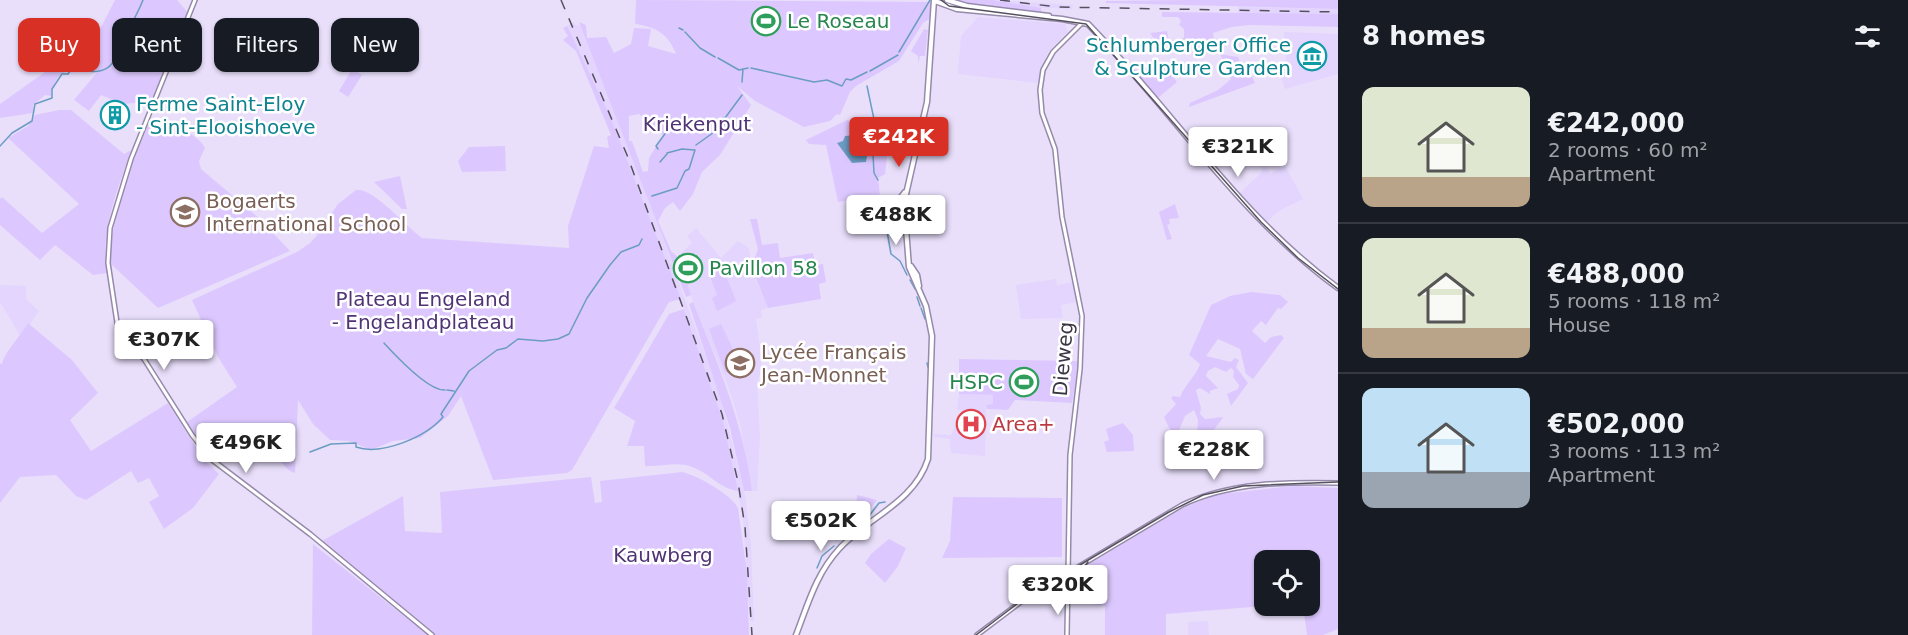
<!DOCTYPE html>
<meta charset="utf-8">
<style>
:root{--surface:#171b24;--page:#20242c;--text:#f1f3f6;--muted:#9ea1a6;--line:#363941;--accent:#d93025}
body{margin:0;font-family:"DejaVu Sans",sans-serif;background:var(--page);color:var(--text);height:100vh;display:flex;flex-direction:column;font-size:22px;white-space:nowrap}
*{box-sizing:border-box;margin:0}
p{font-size:20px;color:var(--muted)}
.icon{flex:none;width:33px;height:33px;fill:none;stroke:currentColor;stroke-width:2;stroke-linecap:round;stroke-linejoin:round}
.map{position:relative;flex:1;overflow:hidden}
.side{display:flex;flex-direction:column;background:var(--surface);width:570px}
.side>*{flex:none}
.hud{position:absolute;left:18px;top:18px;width:570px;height:54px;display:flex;gap:12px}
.controls{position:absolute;left:1254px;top:550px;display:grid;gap:12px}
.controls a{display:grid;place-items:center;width:66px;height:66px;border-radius:12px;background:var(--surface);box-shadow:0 2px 4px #0004;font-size:30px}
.price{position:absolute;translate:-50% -51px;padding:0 14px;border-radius:6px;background:#fff;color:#222;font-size:20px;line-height:39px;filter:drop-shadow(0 2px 3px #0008)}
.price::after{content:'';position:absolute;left:50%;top:36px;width:18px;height:14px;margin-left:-9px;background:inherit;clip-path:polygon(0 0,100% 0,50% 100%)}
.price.on{background:var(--accent);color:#fff}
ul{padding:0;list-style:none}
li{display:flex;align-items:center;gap:18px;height:150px;padding:0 24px}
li+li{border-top:2px solid var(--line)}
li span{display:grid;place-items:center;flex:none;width:168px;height:120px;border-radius:12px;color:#555}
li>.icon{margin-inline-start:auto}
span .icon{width:72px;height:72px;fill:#fffc;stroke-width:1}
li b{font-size:26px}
h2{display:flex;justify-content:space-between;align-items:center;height:72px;padding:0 24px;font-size:26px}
.tag{padding:0 21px;border-radius:12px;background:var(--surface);box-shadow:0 2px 4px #0004;font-size:21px;line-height:54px}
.tag.on{background:var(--accent);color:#fff}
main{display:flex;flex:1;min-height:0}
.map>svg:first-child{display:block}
</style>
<main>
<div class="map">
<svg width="1338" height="635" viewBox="0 0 1338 635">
<rect width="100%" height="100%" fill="#e9dffb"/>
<path fill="#e3d5fe" d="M993 0 1073 5 1072 9 1041 8Z
M1238 7 1338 9V14H1238Z
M978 17 1065 24 1068 32 1048 52 1037 83 958 74 961 36Z
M574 22 576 26 580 25 639 173 721 398 745 495 751 544 754 621H750L743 518 723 421 681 299 610 116 566 26Z
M1284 32 1338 34V74L1285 89 1280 75 1281 64 1287 62 1284 50Z
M1257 149H1261L1270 174 1285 166 1303 199 1279 211 1267 222 1240 193 1262 172Z
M696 228 721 258 738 241 749 248 752 271 768 308 761 310 762 318 756 319 761 355V371L757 382 760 437 757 491H752L740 424 729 389 693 302 681 267 683 262 678 256 692 243 687 236Z
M1056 279 1057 285 1073 282 1077 302 1061 305 1063 318 1021 319 1016 285Z
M0 285 26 286V299L39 311 21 337 0 302Z
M959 394 993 395V404L986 407 985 456 951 453 950 439 934 437V434L951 435 962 410H957Z
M1208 621 1209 635H1188V622Z"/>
<path fill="#dcc8fe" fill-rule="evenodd" d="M115 0H177L190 15 153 101 123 104 101 95 89 111 74 100 99 70C73 65 55 69 51 96L45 95 33 105V113L0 118V104L62 60 93 43Z
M636 0 932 2 929 19 923 23 899 61 856 86 850 92 840 115 837 114 830 121 804 127 755 101 737 86 751 105 720 155 702 172 693 194 680 211 673 202 665 208 658 221 671 251 683 262 681 267 691 295 686 297 579 22 586 25 587 38 606 37 614 53 631 44 634 28 651 29 648 46 676 54C668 34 657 27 635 24ZM639 114 663 135 649 158 648 171 643 172 632 141H629V116Z
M959 0H993L1041 8V13L958 3Z
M1184 0H1338V9L1106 3V1Z
M1162 12 1338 14V27L1250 25 1232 27 1213 33 1215 45 1193 52 1190 44 1175 47 1165 43 1163 38 1155 40 1150 33 1167 31 1169 41 1184 38V29L1179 25 1181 21 1178 17H1162Z
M567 26 610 116 681 299 669 302 572 470 567 473 493 480 461 396 448 416 420 438 393 441 371 450 349 441 330 440 313 424 298 400 295 473C278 469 271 433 251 441 240 446 229 456 218 462 204 452 196 437 187 422L237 387 218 357 192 300 297 252 310 243 331 220 329 217 338 204 356 190C373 187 406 227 422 238L569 248 568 226 594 146 609 148 607 137 611 135 576 51 563 40 568 36 563 28Z
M275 29 286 45 266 58 255 41Z
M924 29 928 30 925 56H920L918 63V56L911 51Z
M1220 54 1238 57 1247 77 1252 76 1255 83 1189 107 1190 103 1218 90 1231 79Z
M1165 61 1166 69 1177 82 1158 98 1134 71Z
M352 69 362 75 348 97 339 91Z
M59 110H71L124 154 131 150C118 190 100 230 107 273L93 275 55 245 40 260 0 225V199L2 197 42 233 79 204 8 138 28 126 35 115Z
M151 118 169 133 178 123 201 142 205 148 199 161 201 169 260 219 290 251 158 308 111 264C109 214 132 164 151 118Z
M847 120 890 131 885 174 878 178 880 196 838 202 826 145 809 144 806 140ZM860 134 868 151 866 162 853 163 842 148 845 136Z
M505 146 506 171 462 172 458 161 469 147Z
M400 176 407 209H402L374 182Z
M1175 204 1179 218 1169 219 1170 224 1167 225 1172 239 1167 240 1159 212Z
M750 219H757L762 245 778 243 780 258 813 253 815 265 823 264 826 282 819 284 821 299 768 308 753 271 751 257H755L758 249Z
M721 263 736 301 717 311 712 298 717 295 710 276Z
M1251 292 1280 295 1288 302 1281 309 1278 308 1266 325 1261 321 1252 331 1265 343 1271 337 1281 335 1284 338 1253 379 1246 374 1240 349 1218 339 1206 356 1231 362 1235 358 1239 360 1236 367 1248 383 1231 406 1227 394 1238 389 1239 385 1233 377 1234 371 1231 368 1226 372 1215 367 1208 371 1206 376 1218 388 1210 391V394L1200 388 1196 390 1201 408 1200 414 1205 419 1223 417 1222 419 1206 440 1197 435 1198 420 1194 410 1185 416 1175 440 1164 417 1176 404 1171 398 1173 396 1180 397C1185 384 1197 375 1200 364L1189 355 1211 305 1230 296Z
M693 302C719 366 743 423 752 491H744L730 428 689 304Z
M684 309 723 421 738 491C718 488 710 473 692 467 678 461 661 467 645 466L644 446H627L635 421 614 408 669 314Z
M28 323 72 360 98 393 70 420 91 451 168 403 204 460 219 474 193 508 164 529 149 502 159 496 149 478 138 483 131 471 86 500 76 496 56 475 20 477 0 503V363L2 364C4 353 22 334 28 323Z
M721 324 741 366 725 373 709 329Z
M959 359 1079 361 1072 403 1015 400 1008 410 987 409 986 405 993 404V395L959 394Z
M1123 423 1133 435 1134 451 1107 452 1104 442 1109 440 1106 429Z
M682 472C697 475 732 495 738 508L747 573 749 635H434L320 542 403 496 405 531 442 533 440 492 591 477 595 503 602 502 600 481Z
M1293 486 1338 488V629L1323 635H1307L1303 606H1310V561H1264V606L1166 614V635H1105V606L1083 603 1082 574 1086 566 1181 509 1213 495Z
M857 495 877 500 868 511H856Z
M953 497 1062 498V557L942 558 950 541Z
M889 539 906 548 898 566 885 583 865 563 871 554Z
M313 544 428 635H312Z"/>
<path fill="#6c9cc4" d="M863 134 868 151 866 162 852 163 837 143 843 141 845 136Z"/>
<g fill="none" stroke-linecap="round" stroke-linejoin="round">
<path stroke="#6c9cc4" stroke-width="1.5" d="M679 28 683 30
M685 32 700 48 715 57
M899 52 930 0
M718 58 739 70 748 68
M751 68 814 82 827 80 842 86 846 79 851 80 867 72
M870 71 898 55
M742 82 743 69
M867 86 875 124 872 136 874 173 878 180
M696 145 724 125 721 119 725 118 742 95
M0 146 12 133 32 121 35 104 52 98V89L62 74H68L72 68C109 77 112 69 125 37 131 24 138 13 143 0
M658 149 656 146 667 131
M660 162 667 154
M652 196 677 188 685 171 689 169 695 150 682 149 667 153
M882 203 891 254 900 261 907 275
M910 280 915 289
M917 297 920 306
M921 308 925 319
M384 343C396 356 428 391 445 390
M927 363 928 367
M447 390 454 391
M310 452 331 444 356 443V447C381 456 426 437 443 417L441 414 469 371 497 350 506 348 518 339 543 341 558 339 569 334 587 298 610 265 621 252 639 245 642 239
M869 516 879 503 885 502
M817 568 822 556 834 546"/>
<g stroke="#968aaa" stroke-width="6">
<path id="tertiary" d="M195 0 131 159 110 228 108 263 118 329 144 359 192 435 211 459 310 534 432 635
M977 635 1026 598 1182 505C1230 482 1285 482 1338 483
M1067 635 1070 455 1080 369 1082 316 1062 217 1055 149 1042 113 1040 90 1043 70 1053 52 1082 23"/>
</g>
<g stroke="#968aaa" stroke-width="7">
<path id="secondary" d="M947 0 967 6 1049 16
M935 1 957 9 1062 19 1088 24C1173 111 1239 216 1338 288
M904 211 898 201 905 192
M911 266 917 275 919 286
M796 635C808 604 816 574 839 549 868 517 914 503 928 459L932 336 926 306 909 267 904 203 927 102 934 0"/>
</g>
<use href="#tertiary" stroke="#fff" stroke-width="3"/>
<use href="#secondary" stroke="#fff" stroke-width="4"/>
<path stroke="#565060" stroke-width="1.5" d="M941 0 949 6 1086 24 1261 222 1298 258 1338 289
M1079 597V573L1088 562
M976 635 1026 597 1169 512 1203 495 1243 486 1338 482"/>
<path stroke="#565060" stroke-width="1.5" stroke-dasharray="10 10" stroke-linecap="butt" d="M561 0 627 155 722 414 738 482 745 527 752 635
M1000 0 1057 7 1338 12"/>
</g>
<defs>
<g id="stadium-ring" transform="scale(1.5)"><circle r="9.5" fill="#fff" stroke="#2e9e5b" stroke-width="1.5"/><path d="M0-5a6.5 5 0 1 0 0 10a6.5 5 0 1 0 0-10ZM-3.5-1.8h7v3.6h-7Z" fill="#2e9e5b"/></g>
<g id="museum-ring" transform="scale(1.5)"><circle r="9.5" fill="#fff" stroke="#0f9aa8" stroke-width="1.5"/><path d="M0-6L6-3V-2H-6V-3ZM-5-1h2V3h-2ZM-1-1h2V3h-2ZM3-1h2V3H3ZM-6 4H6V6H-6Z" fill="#0f9aa8"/></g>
<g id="building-ring" transform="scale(1.5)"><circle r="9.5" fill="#fff" stroke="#0f9aa8" stroke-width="1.5"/><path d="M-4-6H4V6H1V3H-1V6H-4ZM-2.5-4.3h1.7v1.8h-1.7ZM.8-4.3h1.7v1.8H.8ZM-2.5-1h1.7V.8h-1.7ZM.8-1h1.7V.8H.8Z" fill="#0f9aa8"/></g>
<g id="school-ring" transform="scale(1.5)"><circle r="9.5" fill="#fff" stroke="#8d6e63" stroke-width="1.5"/><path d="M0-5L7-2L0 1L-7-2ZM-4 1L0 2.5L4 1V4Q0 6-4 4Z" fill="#8d6e63"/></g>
<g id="hospital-ring" transform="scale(1.5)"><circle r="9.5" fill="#fff" stroke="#e0444e" stroke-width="1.5"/><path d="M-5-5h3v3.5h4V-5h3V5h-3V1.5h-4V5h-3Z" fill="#e0444e"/></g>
</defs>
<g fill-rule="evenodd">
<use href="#stadium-ring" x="766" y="21"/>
<use href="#museum-ring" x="1312" y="56"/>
<use href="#building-ring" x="115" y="115"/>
<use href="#school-ring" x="185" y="212"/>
<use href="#stadium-ring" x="688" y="268"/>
<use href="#school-ring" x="740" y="363"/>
<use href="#stadium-ring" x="1024" y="382"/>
<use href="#hospital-ring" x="971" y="424"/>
</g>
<g text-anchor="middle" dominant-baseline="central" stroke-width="5" stroke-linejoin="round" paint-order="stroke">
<g font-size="20" fill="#27864d" stroke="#fff" text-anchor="start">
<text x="787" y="21">Le Roseau</text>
<text x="709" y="268">Pavillon 58</text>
<text x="1003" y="382" text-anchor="end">HSPC</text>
</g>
<g font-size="20" fill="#0d838f" stroke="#fff" text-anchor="end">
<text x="1291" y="45">Schlumberger Office<tspan x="1291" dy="23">&amp; Sculpture Garden</tspan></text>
<text x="136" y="104" text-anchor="start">Ferme Saint-Eloy<tspan x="136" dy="23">- Sint-Elooishoeve</tspan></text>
</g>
<g font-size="20" fill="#4f3374" stroke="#fff">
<text x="697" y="124">Kriekenput</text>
<text x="423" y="299">Plateau Engeland<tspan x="423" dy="23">- Engelandplateau</tspan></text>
<text x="663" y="555">Kauwberg</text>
</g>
<g font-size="20" fill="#785e54" stroke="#fff" text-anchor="start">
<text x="206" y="201">Bogaerts<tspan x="206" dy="23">International School</tspan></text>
<text x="761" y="352">Lycée Français<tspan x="761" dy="23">Jean-Monnet</tspan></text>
</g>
<g font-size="20" fill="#3a3543" stroke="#fff">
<text transform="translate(1063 359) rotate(-85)">Dieweg</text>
</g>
<g font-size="20" fill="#be3a42" stroke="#fff" text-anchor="start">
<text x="992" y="424">Area+</text>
</g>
</g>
</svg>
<div class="controls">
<a><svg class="icon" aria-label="locate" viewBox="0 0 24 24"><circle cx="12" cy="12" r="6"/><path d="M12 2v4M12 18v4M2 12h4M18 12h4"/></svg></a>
</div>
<b class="price on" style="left:899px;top:168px">€242K</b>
<b class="price" style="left:1238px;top:178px">€321K</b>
<b class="price" style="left:896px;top:246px">€488K</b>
<b class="price" style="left:164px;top:371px">€307K</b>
<b class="price" style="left:246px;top:474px">€496K</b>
<b class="price" style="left:1214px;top:481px">€228K</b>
<b class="price" style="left:821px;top:552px">€502K</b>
<b class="price" style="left:1058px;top:616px">€320K</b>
<div class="hud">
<a class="tag on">Buy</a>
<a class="tag">Rent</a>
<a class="tag">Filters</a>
<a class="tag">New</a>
</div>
</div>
<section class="side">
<h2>8 homes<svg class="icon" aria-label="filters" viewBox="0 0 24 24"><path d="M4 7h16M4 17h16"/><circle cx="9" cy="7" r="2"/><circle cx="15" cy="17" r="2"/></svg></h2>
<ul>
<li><span style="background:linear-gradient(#dfe7d0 75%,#b9a48a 0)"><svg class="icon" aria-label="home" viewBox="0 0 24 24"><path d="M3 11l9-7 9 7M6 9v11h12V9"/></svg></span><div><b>€242,000</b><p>2 rooms · 60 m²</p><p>Apartment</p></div></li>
<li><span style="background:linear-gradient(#dfe7d0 75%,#b9a48a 0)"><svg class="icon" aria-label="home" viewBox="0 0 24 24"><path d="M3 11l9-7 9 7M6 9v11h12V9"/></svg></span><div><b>€488,000</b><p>5 rooms · 118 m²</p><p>House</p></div></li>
<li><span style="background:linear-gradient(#bfe0f5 70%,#9aa5b1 0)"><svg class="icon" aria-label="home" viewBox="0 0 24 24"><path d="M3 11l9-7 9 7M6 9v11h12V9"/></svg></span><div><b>€502,000</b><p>3 rooms · 113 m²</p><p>Apartment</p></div></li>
</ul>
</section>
</main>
